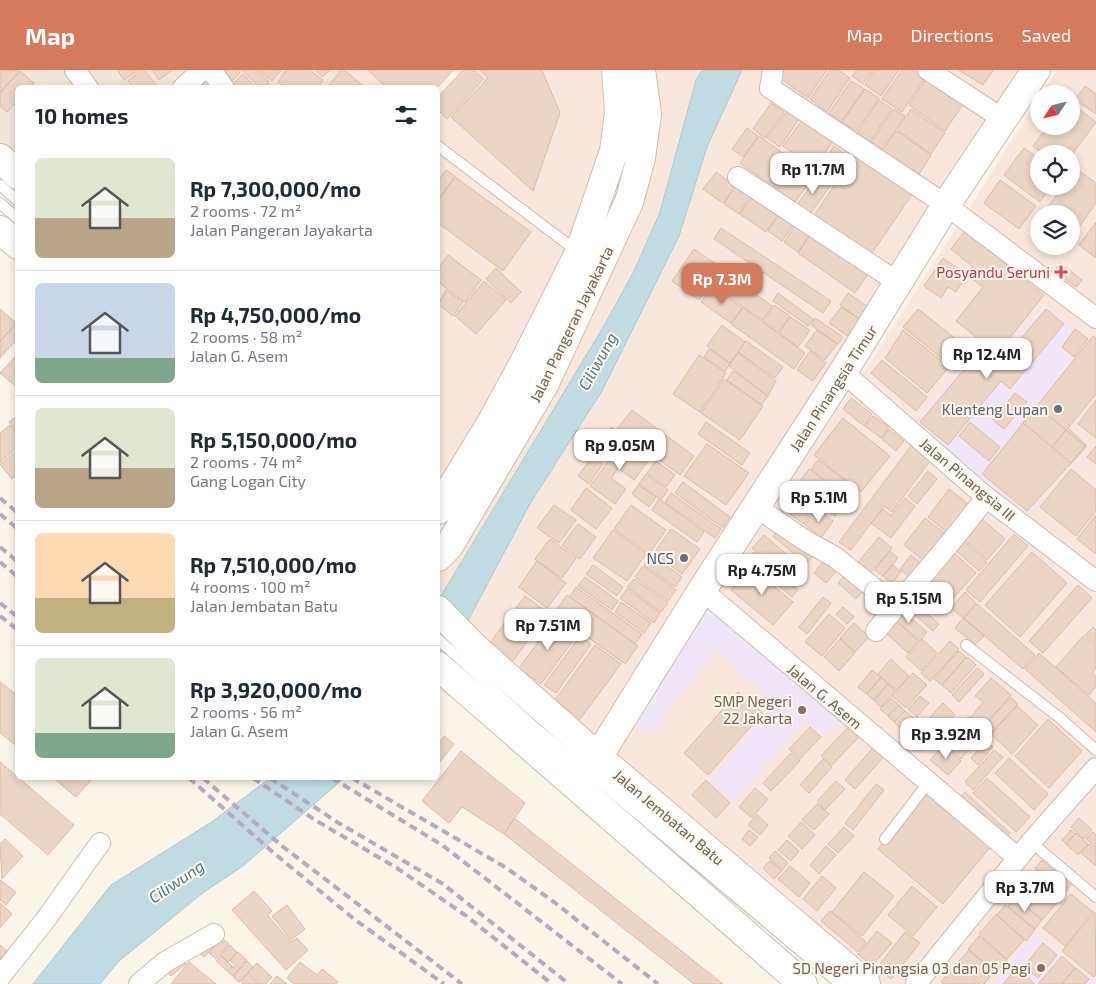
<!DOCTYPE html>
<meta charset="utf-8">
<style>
:root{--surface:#fff;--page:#f6f6f7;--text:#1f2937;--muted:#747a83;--line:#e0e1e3;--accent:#d57a5d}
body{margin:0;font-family:"Exo 2",sans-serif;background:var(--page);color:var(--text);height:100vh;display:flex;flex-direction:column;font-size:19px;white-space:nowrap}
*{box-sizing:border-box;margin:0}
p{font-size:16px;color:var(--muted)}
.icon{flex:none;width:28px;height:28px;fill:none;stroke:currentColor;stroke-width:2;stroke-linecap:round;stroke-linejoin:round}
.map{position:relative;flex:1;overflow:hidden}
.side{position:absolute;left:15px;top:15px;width:425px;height:695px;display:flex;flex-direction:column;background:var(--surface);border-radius:8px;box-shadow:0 2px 8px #0003}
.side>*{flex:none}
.needle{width:32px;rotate:235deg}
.fabs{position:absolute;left:1030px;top:15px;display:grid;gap:10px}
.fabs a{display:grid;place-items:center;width:50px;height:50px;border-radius:50%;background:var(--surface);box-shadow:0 2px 8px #0003;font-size:25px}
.price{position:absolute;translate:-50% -42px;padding:0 11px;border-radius:10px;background:#fff;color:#222;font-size:16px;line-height:32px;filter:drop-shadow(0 1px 2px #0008)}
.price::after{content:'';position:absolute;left:50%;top:30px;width:15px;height:11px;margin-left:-8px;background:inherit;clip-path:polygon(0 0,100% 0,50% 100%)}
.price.active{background:var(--accent);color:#fff}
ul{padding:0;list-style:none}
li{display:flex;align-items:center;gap:15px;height:125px;padding:0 20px}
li+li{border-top:1px solid var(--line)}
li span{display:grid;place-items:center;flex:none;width:140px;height:100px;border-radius:8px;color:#555}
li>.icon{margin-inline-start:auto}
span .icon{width:60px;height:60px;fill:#fffc;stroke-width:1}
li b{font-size:21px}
h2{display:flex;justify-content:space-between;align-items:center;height:60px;padding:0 20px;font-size:21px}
header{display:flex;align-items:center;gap:30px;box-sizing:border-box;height:70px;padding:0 25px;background:var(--accent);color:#fff}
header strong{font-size:24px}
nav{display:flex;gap:28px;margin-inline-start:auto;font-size:18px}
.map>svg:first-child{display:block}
</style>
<header>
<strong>Map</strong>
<nav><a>Map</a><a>Directions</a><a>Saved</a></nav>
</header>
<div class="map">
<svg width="1096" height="914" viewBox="0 0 1096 914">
<rect width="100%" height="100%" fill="#faf4e9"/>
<path fill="#f1e6d8" d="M0 0H358L344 17 18 18 17 105 0 89Z"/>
<path fill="#f9e7de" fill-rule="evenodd" d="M358 0H380L398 18H344Z
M478 0H616L614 81 438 439V48L485 13Z
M641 0H1036L609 670 868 296 1039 28V56H1071V24H1041L1057 0H1096V914H866L438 538V487L513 369 641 88ZM1039 84H1071V116H1039ZM1039 144H1071V176H1039Z"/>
<path fill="#f1e6f7" d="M1045 236 1074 259 1059 278 1073 289 1020 354 1069 395 1027 446 916 354 976 281 995 297Z
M706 539 721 544 842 647 823 667 805 650 733 732 709 710 776 633 715 579 652 662 629 657Z
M1034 864 1096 913V914H992Z"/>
<path fill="#c0dce2" stroke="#a7cbd2" d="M702 0H742L707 77 679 166 602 321 531 432 438 607V531L605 254 634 201 660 142 696 10Z
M270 708H344L243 796 204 822 119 891 100 914H33L111 815 210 753Z"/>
<path fill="#ecd5c4" stroke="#ddbca6" d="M1 0 20 1 0 22V1Z
M117 0H138L124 10Z
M141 0H144L159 18H133L128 11Z
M152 0H172L159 10Z
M220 0H238L240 3 228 15Z
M242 0H257L269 12 264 18H260Z
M259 0H281L272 11Z
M286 0H309L323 10 318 18H285L278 12Z
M316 0H330L322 7Z
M341 0H344L366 18H327Z
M368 0H453L437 18H387Z
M463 0H474L484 9 447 49 438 40V27Z
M480 0H542L560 43 533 121 451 47 488 8Z
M783 0H827L808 28 778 7Z
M830 0H838L850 8 827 42 810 29Z
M857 0H873L863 14 852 6Z
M875 0H899L881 26 865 15Z
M902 0H922L928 4 902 42 882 29Z
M959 0H992L993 1 983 15Z
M20 1 34 13 30 18H18V31L7 42 0 36V23Z
M243 4 256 18H229Z
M929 5 966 30 945 61 909 35Z
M209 7 221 18H200Z
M851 11 864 19 841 52 829 43Z
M1085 16 1096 24V44L1075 30Z
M865 19 879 28 856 61 842 52Z
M879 30 892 39 870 71 857 63Z
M771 33 784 42 765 68 753 59Z
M1071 33 1096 52 1071 86V84H1043L1033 76 1048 56H1071Z
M894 39 905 46 882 79 871 72Z
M911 39 945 63 931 84 897 60Z
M787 41 799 49 780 77 767 68Z
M803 49 833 71 814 98 783 76Z
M747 58 758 66 743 87 732 79Z
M896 61 931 85 918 106 882 82Z
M759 66 790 88 771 115 740 93Z
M834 76 851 88 833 115 816 103Z
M1024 78 1039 89V116H1051L1040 132 1004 105Z
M855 84 913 123 870 186 813 147Z
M792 89 815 105 795 132 773 116Z
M1076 99 1096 113V133L1076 161 1071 158V144H1052L1046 140 1063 116H1071V105Z
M446 100 455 106 438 130V111Z
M716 102 735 116 723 133 703 119Z
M455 107 531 162 503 201 438 153V132Z
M817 107 830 116 810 144 797 135Z
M1000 110 1036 136 1019 159 984 133Z
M736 115 751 125 739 144 724 134Z
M753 126 779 144 766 162 740 144Z
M780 144 794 154 782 171 768 161Z
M1096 152V188L1079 175Z
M796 154 810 164 798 182 784 172Z
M721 158 831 231 823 243 714 169Z
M965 161 1044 225 997 284 956 251 983 217 967 205 973 197 951 179Z
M811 164 868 204 855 223 798 183Z
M694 179 722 198 699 230 672 211Z
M448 185 481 210 465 232 438 212V199Z
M943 188 967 205 956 222 948 217 941 228 924 216Z
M1060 193 1082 210 1076 217 1054 201Z
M496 198 521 222 511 233 486 209Z
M723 200 772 236 762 250 712 215Z
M484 211 506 230 476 264 455 246Z
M712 217 742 238 731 253 701 232Z
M446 220 463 232 453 246 438 234Z
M778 223 813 249 808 256 773 231Z
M848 223 871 239 862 251 840 235Z
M774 235 790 246 778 262 763 251Z
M841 237 861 250 849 267 829 253Z
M743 238 805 283 794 299 731 254Z
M0 239 16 253 0 271Z
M918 239 965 276 950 295 903 257Z
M1046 239 1064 254 1010 319 1001 311 948 375 920 352 977 284 995 299Z
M790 247 810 260 798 277 779 263Z
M815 248 843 267 838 274 811 255Z
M15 255 18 257V268L0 288V272Z
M722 255 745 272 730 293 707 276Z
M1075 259 1088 269 1074 287 1062 277Z
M817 260 837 274 825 290 805 276Z
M903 260 949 297 927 323 885 288Z
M1093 266 1096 268V324L1068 358 1087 376 1027 441 982 404Z
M746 271 783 297 775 308 738 282Z
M709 279 730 294 725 301 704 287Z
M810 281 826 293 813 311 797 300Z
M738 283 776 311 768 326 729 296Z
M18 284V318L0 303Z
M699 285 726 303 700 342 673 324Z
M882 290 927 327 916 341 871 303Z
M733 301 768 326 761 335 727 310Z
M724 309 763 336 740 370 701 343Z
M1015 323 1027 332 1014 347 1003 338Z
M851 328 872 344 864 356 843 339Z
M1096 330V368L1078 354Z
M1036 336 1066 360 1052 377 1023 353Z
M1003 338 1014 347 1004 359 993 350Z
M632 340 694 386 680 405 617 359Z
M18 345V362L9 352Z
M873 346 889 357 881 368 865 356Z
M843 348 890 386 861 422 814 385Z
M706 352 750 383 742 395 698 364Z
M970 352 1000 377 989 391 959 366Z
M10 355 18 364V377L0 392V363Z
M611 357 623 366 605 391 593 382Z
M889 359 904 371 896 381 882 369Z
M1066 360 1085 376 1071 393 1052 377Z
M624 370 650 388 634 410 618 398 611 408 626 419 615 434 590 416Z
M707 374 749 403 726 435 684 406Z
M911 376 930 391 892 442 884 436 851 480 839 472Z
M1096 376V394L1087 387Z
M18 380V404L12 409 0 394Z
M593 386 603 394 589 414 578 406Z
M818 390 855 418 848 428 811 399Z
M656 391 675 405 666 417 647 403Z
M809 399 848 429 835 446 796 416Z
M1071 399 1096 420V441L1076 466 1040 437Z
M928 401 937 409 917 434 908 426Z
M646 404 668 420 661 430 639 414Z
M683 412 730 447 723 458 675 423Z
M638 415 656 427 649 437 632 424Z
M586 418 612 438 596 459 571 440Z
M949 419 971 436 949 464 928 447Z
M671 423 721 459 715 468 665 432Z
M801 426 816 438 804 454 788 443Z
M905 428 915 436 891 468 871 453 883 439 891 446Z
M659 429 704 462 697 472 652 440Z
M554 435 576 450 559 473 537 458Z
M631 435 666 460 649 484 614 459Z
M817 439 833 451 821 468 805 455Z
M1096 445V484L1077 469Z
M925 448 948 466 927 493 904 475Z
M981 448 1005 469 987 490 963 468Z
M578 454 596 467 580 489 562 475Z
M782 455 816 482 806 494 773 466Z
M671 459 700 479 682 504 654 483Z
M613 460 646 484 627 511 593 488Z
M1014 464 1028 476 980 532 966 520Z
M764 465 807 502 796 516 752 478Z
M879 467 892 478 868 506 855 496Z
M960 468 987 492 979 501 952 477Z
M550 469 576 488 562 508 535 489Z
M890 481 898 488 883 506 875 500Z
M754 482 798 520 792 527 747 489Z
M953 482 976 503 949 533 926 513Z
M1032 482 1067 513 1020 567 985 535Z
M652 485 682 507 675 517 644 495Z
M829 485 841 496 826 513 814 503Z
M911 485 926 497 914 512 900 499Z
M537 491 566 513 547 538 519 517Z
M593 495 623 517 617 526 586 504Z
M893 495 901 502 892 513 883 506Z
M643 496 676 520 668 531 635 507Z
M751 497 793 532 773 555 731 520Z
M850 499 868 515 856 529 838 513Z
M585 507 618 531 612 540 578 516Z
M634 509 668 533 661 542 627 517Z
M1078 515 1092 528 1043 583 1029 571Z
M921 516 946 537 940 544 915 523Z
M576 517 642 564 635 574 570 527Z
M627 519 660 543 654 553 620 528Z
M965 522 976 533 963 548 951 538Z
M876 523 892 538 882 549 865 534Z
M567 525 638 576 625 594 554 543Z
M525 526 548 543 513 591 489 574Z
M823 527 831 533 807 564 799 557Z
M911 529 939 554 933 561 905 536Z
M621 532 651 553 644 563 615 542Z
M977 534 1035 585 1023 599 964 548Z
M843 537 854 547 847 554 836 544Z
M898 537 927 562 920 571 890 545Z
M829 544 845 558 822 586 805 572Z
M556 548 578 564 541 614 519 598Z
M963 548 984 566 975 575 955 558Z
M895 550 918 571 908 583 885 562Z
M854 553 869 567 855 582 840 568Z
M1093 557 1096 560V575L1085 565Z
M580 566 591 574 556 623 544 615Z
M1083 566 1096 577V598L1092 603 1096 606V616L1089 625 1056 597Z
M840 569 855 583 839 601 824 587Z
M922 569 937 583 921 601 906 587Z
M950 571 959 579 930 611 921 603Z
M595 575 621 594 578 652 553 633Z
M958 581 966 587 942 615 934 609Z
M1039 583 1096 633V662L1025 599Z
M967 587 976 595 951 623 942 615Z
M891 589 909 606 896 620 878 604Z
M977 598 984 604 959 632 952 625Z
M872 600 881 607 866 624 858 617Z
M913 603 927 615 906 638 892 626Z
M881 608 888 614 873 630 867 624Z
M991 608 1011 625 983 657 971 647 983 632 975 626Z
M0 612 18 626V677L0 663Z
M888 614 895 621 881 637 874 631Z
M738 622 763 643 708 705 684 683Z
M920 626 929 633 917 647 908 639Z
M1011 627 1018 634 988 666 980 660Z
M891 628 899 635 888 646 880 639Z
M943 633 955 645 922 681 910 669Z
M899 635 905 641 894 652 888 646Z
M1017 636 1038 655 1012 684 991 664Z
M905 641 916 650 905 662 894 652Z
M969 646 981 658 973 666 961 655Z
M1048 649 1082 681 1049 718 1015 686Z
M849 656 860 666 832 695 821 686Z
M961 656 976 670 969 678 954 664Z
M810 657 821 667 800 689 789 679Z
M444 666 454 674 438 694V675Z
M953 666 969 680 961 689 945 674Z
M986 671 993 677 978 695 971 688Z
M877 673 888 682 855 719 845 710Z
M944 675 961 691 948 705 930 690Z
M994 680 1003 687 973 720 965 712Z
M461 681 525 733 504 764 462 737 449 753 422 731Z
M791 683 800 691 771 721 763 713Z
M1009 688 1048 724 1034 740 995 703Z
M823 689 832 697 809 723 800 715Z
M0 692 74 755 48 785 0 744Z
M53 708H93L76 727Z
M987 708 1030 747 1016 762 973 723Z
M706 710 730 733 716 748 692 725Z
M836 711 845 719 825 740 817 731Z
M876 714 884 720 853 760 845 753Z
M755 718 768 729 752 748 739 737Z
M927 719 992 775 943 834 878 779Z
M965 722 1010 763 1002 772 957 731Z
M817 734 829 744 814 760 802 750Z
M757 745 768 755 760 765 748 755Z
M514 748 723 914H694L504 764Z
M1079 748 1092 760 1084 769 1071 757Z
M801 752 815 765 802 779 788 766Z
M844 757 854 766 838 783 828 774Z
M749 760 758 767 750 776 742 769Z
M1071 760 1075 764 1066 774 1062 770Z
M1093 762 1096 765V778L1086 769Z
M1076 763 1088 774 1078 785 1066 774Z
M5 769 23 786 2 809 0 774Z
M787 770 799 781 791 791 778 780Z
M1089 774 1096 780V796L1081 783Z
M826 776 836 785 819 804 810 795Z
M775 781 788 793 782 800 769 788Z
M1042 790 1071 815 1064 823 1035 798Z
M770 791 782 801 774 809 763 798Z
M790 796 810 813 799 827 778 809Z
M1037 800 1064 823 1057 832 1029 809Z
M864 802 894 826 862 866 832 842Z
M822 806 836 818 817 841 803 829Z
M1030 809 1057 833 1042 850 1015 827Z
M0 810 16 822 6 835 0 830Z
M912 816 937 837 913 866 888 845Z
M254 821 272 841 267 845 291 872 297 868 308 880 286 900 232 840Z
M1071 824 1093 842 1065 876 1043 858Z
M1016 828 1042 850 1035 859 1008 836Z
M0 833 12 844 0 858Z
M287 835 305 859 291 870 272 846Z
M1005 835 1035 860 1026 871 997 845Z
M830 841 866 872 858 882 821 851Z
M1095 842 1096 905 1094 907 1062 881Z
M996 844 1024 870 1007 889 979 864Z
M877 861 892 873 872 896 858 884Z
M905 862 920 873 891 909 877 898Z
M979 866 1007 890 996 903 968 879Z
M222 868 229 874 216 889 209 883Z
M218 872 204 887 198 882Z
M1043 873 1057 885 1038 908 1024 896Z
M0 875 7 881 0 889Z
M230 875 237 882 228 892 221 885Z
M969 880 994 902 984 914 958 892Z
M238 882 247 890 239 899 230 891Z
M179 886 186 894 171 906 164 897Z
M221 886 232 896 227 901 216 891Z
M1062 886 1075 898 1061 914H1038Z
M247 891 253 897 239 912 233 907Z
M189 892 216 914H171Z
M300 892 317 905 322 899 338 912 336 914H294L287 908Z
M257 893 272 907 266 914H260L248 903Z
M956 893 981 914H944L941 912Z
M233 896 238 900 233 906 228 902Z
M1017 898 1035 914H1003Z
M1076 898 1089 909 1085 914H1062Z
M247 904 258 914H243L241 911Z
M277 906 287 914H270Z"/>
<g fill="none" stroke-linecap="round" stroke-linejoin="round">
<g stroke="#cbbcb0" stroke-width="12">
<path id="lane" d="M438 76 578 182
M0 115 18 131
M0 133 18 149
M438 569 532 655 840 914
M966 575 1060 648 1096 680
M885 769 928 713
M1031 772 1096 827"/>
</g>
<g stroke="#cbbcb0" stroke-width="22">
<path id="street" d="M75 0 88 18
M211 0 224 18
M773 0 770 18 946 135 1096 248
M928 0 1003 49
M183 18 202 0
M738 107 899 213
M843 302 986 427 1096 511
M756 437 806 471 835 487 896 536
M702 520 1018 788
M876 561C912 516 952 474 986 427
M0 907 46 849 100 773
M139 914 165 892 214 864
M916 914 1031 772 1096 698"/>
</g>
<g stroke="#cdbdae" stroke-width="30">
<path id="secondary" d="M0 88 18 105
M0 160 18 175
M438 440 491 353 520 300 579 183 614 81 619 42 616 0
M438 487 449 476 544 315 629 132 641 88 647 44 641 0
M438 540 475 578 598 687 866 914
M438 596 803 914
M598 687 702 520 843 302 946 135 1036 0"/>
</g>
<use href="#lane" stroke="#fff" stroke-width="10"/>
<use href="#street" stroke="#fff" stroke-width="20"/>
<use href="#secondary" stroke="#fff" stroke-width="28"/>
<path stroke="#b7a8c3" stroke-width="4" stroke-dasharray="8 5" stroke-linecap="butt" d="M0 428 18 443
M0 444 18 459
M0 477 18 492
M0 492 18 507
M0 533 18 547
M0 546 18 560
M189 708 275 784 354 849 444 914
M203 708 282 776 462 914
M253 708 315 750 397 798 465 845 552 914
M270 708 337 752 443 814 569 914
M332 708 442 775 622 914
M352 708 505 797 554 832 658 914"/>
</g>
<path fill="#e0444e" stroke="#fdf8ef" stroke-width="2" d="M1058.5 194.5h5v5h5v5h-5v5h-5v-5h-5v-5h5z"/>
<circle fill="#6b7280" stroke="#fdf8ef" stroke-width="2" cx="1058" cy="339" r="5"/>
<circle fill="#5c6f8a" stroke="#fdf8ef" stroke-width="2" cx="684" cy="488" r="5"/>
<g fill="#8d6e63" stroke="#fdf8ef" stroke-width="2">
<circle cx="802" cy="640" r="5"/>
<circle cx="1041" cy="898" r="5"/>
</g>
<g text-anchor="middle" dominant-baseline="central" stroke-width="4" stroke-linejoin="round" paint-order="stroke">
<g font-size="15" fill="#be3a42" stroke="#fdf8ef" text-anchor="end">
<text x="1050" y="202">Posyandu Seruni</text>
</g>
<g font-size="15" fill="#725d50" stroke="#fdf8ef">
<text transform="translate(571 254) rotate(-64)">Jalan Pangeran Jayakarta</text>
<text transform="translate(833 318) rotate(-57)">Jalan Pinangsia Timur</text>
<text transform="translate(968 409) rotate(40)">Jalan Pinangsia III</text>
<text transform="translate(825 626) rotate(40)">Jalan G. Asem</text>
<text transform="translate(669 747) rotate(40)">Jalan Jembatan Batu</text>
</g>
<g font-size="15" fill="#5b616d" stroke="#fdf8ef" text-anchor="end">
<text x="1048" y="339">Klenteng Lupan</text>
</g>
<g font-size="15" fill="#4e5e75" stroke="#fdf8ef" text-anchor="end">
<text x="674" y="488">NCS</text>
</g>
<g font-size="15" fill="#785e54" stroke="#fdf8ef" text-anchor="end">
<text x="792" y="631">SMP Negeri<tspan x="792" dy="17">22 Jakarta</tspan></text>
<text x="1031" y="898">SD Negeri Pinangsia 03 dan 05 Pagi</text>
</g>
<g font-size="16" font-style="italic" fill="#4c7882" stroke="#fdf8ef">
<text transform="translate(597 291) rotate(-61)">Ciliwung</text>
<text transform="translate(176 811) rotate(-34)">Ciliwung</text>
</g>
</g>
</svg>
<div class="fabs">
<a><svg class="needle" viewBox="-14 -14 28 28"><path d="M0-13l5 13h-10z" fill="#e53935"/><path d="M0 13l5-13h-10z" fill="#747a83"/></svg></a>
<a><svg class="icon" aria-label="locate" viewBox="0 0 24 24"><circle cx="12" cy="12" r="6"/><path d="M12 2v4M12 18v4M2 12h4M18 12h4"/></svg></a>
<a><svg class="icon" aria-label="layers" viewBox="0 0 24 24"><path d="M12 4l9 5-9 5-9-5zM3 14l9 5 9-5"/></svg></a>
</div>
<b class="price" style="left:813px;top:125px">Rp 11.7M</b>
<b class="price active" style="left:722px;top:235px">Rp 7.3M</b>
<b class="price" style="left:987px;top:310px">Rp 12.4M</b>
<b class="price" style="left:620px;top:401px">Rp 9.05M</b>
<b class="price" style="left:819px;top:453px">Rp 5.1M</b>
<b class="price" style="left:762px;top:526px">Rp 4.75M</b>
<b class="price" style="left:909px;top:554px">Rp 5.15M</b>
<b class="price" style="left:548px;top:581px">Rp 7.51M</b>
<b class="price" style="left:946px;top:690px">Rp 3.92M</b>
<b class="price" style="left:1025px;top:843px">Rp 3.7M</b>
<section class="side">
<h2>10 homes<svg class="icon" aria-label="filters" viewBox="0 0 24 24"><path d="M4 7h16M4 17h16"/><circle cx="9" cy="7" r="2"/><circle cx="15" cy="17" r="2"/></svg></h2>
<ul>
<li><span style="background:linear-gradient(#dfe7d0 60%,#b9a48a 0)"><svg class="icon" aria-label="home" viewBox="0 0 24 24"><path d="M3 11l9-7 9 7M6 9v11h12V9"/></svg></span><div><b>Rp 7,300,000/mo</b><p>2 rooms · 72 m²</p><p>Jalan Pangeran Jayakarta</p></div></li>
<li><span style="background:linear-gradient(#c9d6e8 75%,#7fa58c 0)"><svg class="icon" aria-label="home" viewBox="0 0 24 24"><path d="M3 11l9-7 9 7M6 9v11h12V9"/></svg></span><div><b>Rp 4,750,000/mo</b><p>2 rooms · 58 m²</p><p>Jalan G. Asem</p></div></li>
<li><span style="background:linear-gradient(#dfe7d0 60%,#b9a48a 0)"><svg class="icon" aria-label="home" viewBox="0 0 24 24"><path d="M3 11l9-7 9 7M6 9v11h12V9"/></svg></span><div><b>Rp 5,150,000/mo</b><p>2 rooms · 74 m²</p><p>Gang Logan City</p></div></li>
<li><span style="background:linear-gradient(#ffd9b3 65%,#c2b280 0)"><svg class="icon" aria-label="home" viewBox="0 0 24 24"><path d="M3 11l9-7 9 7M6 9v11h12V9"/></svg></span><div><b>Rp 7,510,000/mo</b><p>4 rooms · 100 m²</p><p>Jalan Jembatan Batu</p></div></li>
<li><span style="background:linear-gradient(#dfe7d0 75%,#7fa58c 0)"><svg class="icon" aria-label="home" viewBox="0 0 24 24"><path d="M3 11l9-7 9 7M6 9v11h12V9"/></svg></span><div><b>Rp 3,920,000/mo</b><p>2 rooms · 56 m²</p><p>Jalan G. Asem</p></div></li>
</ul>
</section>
</div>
